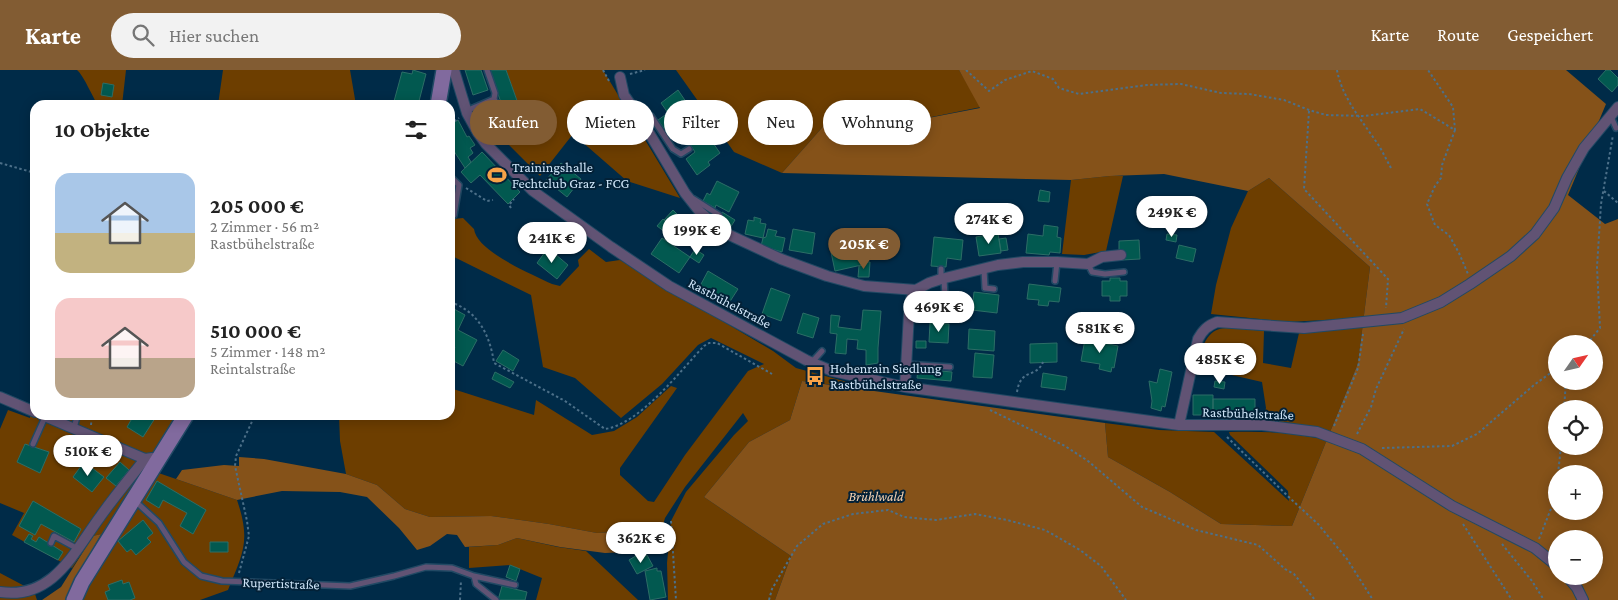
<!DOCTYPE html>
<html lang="de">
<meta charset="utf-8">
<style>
:root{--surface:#fff;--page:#f2f2f2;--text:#222;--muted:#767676;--accent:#825c33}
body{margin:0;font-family:"Crimson Pro",serif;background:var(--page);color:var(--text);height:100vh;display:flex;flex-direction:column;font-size:19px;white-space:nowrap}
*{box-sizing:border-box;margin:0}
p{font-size:16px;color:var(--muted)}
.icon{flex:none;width:28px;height:28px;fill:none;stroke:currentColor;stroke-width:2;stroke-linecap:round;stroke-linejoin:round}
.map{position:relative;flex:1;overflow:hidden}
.side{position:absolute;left:30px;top:30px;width:425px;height:320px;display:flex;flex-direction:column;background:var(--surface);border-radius:15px;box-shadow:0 2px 12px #0003}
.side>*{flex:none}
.top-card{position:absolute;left:470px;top:30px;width:475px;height:45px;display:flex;gap:10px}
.needle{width:32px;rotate:56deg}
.fabs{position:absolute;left:1548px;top:265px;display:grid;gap:10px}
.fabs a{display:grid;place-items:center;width:55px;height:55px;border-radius:50%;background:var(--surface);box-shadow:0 2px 12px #0003;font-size:25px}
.price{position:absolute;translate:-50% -42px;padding:0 11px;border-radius:18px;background:#fff;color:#222;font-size:16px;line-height:32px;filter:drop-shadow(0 1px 2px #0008)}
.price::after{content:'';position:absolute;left:50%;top:30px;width:15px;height:11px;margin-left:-8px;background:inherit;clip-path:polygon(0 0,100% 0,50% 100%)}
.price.on{background:var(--accent);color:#fff}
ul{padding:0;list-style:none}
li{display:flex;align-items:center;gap:15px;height:125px;padding:0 25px}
li span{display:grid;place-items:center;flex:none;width:140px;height:100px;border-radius:15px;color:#555}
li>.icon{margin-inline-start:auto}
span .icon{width:60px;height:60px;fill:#fffc;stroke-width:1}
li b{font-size:21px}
h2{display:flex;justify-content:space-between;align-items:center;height:60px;padding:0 25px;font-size:21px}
.chip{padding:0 18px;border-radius:22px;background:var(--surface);box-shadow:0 2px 12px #0003;font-size:18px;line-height:45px}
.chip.on{background:var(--accent);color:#fff}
header{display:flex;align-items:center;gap:30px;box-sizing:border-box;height:70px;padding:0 25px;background:var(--accent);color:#fff}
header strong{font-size:24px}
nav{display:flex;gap:28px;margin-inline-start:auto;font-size:18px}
.search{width:350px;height:45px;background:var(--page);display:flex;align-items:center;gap:12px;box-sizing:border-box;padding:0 18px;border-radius:28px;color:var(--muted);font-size:19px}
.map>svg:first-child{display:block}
</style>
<header>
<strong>Karte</strong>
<div class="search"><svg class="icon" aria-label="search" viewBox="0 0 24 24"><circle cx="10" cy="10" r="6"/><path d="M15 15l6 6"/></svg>Hier suchen</div>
<nav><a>Karte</a><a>Route</a><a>Gespeichert</a></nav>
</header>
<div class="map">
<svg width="1618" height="530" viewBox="0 0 1618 530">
<rect width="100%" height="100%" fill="#002b48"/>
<path fill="#6d3e00" d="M77 0H126L122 35H98C92 26 84 6 77 0Z
M223 0H350L356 35H218Z
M506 0H603L680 128 627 111 573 64 540 106 490 56 520 39Z
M676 0H959L981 37 897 54 843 34 782 103 734 82Z
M1110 106H1123L1106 181 1084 185 1062 184 1071 110Z
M1269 108 1370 197 1358 293 1292 456 1221 454 1170 422 1108 387 1105 353 1159 360 1214 362 1289 431 1288 421 1230 365 1229 362C1259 361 1287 362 1317 368L1321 359 1286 352 1262 351 1266 338 1262 312 1197 297C1208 248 1221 258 1264 261L1263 293 1291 298 1299 263 1344 259 1343 249 1288 252 1211 244 1216 215 1231 158 1248 121Z
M463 148 474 159C477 182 532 204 552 214L560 216 579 196 578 190 589 179 606 192 620 190 773 281 796 298 880 321 802 311 790 350 749 372 704 427 791 486 775 530H668L667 493 671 451 686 422 734 365 748 351 743 343 685 417 665 448 659 469 634 468 626 461 597 463 549 454 491 446 430 447 405 439 377 415 346 404 340 371 339 345H450V318L534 345 536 330 592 365 614 361 637 347 671 316 677 318 620 398V405L648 431 654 432 685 385 748 301 764 294 711 268 698 275 662 314 621 348 575 308 543 297 531 225 450 185V155L453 149Z
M34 283 35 345H177L144 398 237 430C251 471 243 483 228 520L200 530H65L101 464 93 466 72 498 12 465 24 443 0 433V359L8 340 30 348Z
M517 468 558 477 586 481 638 530H536L542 508 510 495 469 498V477L498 475Z
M0 503 34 521 37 530H0Z"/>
<path fill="#855219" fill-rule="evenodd" d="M959 0H1566L1606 34 1568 125 1605 154 1618 149V530H775L791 486 704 427 749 372 790 350 802 311 1105 353 1108 387 1170 422 1221 454 1292 456 1358 293 1370 197 1269 108 1248 121 1164 104 1110 106 1071 110 782 103 843 34 897 54 980 38ZM1556 274H1594V311H1556ZM1556 339H1594V376H1556ZM1556 404H1594V441H1556ZM1556 469H1594V506H1556Z
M239 387 264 389 346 404 377 415 405 439 430 447 491 446 549 454 597 463 626 461 637 471 628 482 605 483 560 477 517 468 498 475 465 477 457 465 447 464 430 476 417 480 399 458 367 427 340 422 282 421 237 430 176 409 182 400 224 395 239 396Z
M101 464 65 530H42L61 517 93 466Z"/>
<path fill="#025950" stroke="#2c6e66" d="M413 0 426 4 418 35H393L402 2 412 4Z
M465 0H481L488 20 473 25Z
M489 0H506L520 39 505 43Z
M1606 0H1610L1618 8V15L1612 22 1598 9Z
M103 13 114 15 112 27 101 25Z
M678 20 695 45 690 48 700 62 688 71 678 59 669 66 658 50 668 43 661 33Z
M458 50 467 67 469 66 475 75 470 78 473 83 468 87 471 92 465 98 450 75V55Z
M704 60 720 83 708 92 710 95 697 105 686 89 695 82 688 71Z
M482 82 520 122 508 134 480 105 471 113 461 102Z
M561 93 581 109 567 127 546 110Z
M717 111 739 122 729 142 716 135 715 138 703 131 707 123 710 125Z
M1040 120 1050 122 1049 132 1038 131Z
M673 140 678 145 670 155 664 150Z
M722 142 735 150 730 158 717 150Z
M754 147 761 149 760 153 766 154 763 168 745 164 748 150 754 151Z
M663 149 670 156 665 162 657 156Z
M1044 155 1058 157 1057 167 1061 168 1060 183 1050 182 1049 185 1026 183 1028 164 1043 166Z
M768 159 777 161 775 166 785 168 782 182 761 176 763 168 766 167Z
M793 159 815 163 812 184 789 180Z
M709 161 717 167 709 176 701 170Z
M998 163 1001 183 979 186 976 167Z
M1167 164 1177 165 1176 172 1166 170Z
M934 167 963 170 961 190 947 188 946 197 931 196Z
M662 168 690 187 679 203 651 184Z
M1006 168 1008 180 1001 181 999 169Z
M1139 170 1140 189 1122 190 1119 182V171Z
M862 175 866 194 835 201 831 182Z
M1179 175 1196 179 1193 192 1176 188Z
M548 178 568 195 557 209 537 193Z
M695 179 704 185 699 193 690 187Z
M865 192H870L869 207H858L859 196 866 194Z
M708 201 738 219 729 233 700 216Z
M1110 208H1120V211H1127V226H1120V231H1110V226H1102V211H1110Z
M1029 214 1061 218 1059 232 1049 231 1048 236 1038 235 1039 230 1027 229Z
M771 218 790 225 781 251 762 244Z
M974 222 999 225 997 243 972 240Z
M927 227 950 229 949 247 926 246Z
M454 239 465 245 458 260 477 270 463 296 450 289 455 277 450 275V247Z
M863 240 881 241 878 278V293L866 295V280L857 279 858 270 847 269 846 284 835 283 837 264 830 263 831 245 840 246 838 257 861 260Z
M803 243 819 248 813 268 797 263Z
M935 247H946V253H935Z
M930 253 949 254 948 273 929 272Z
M969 259 995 261 994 281 968 279Z
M1085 269 1118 276 1114 298 1112 297 1111 302 1099 299 1100 294 1081 291Z
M916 271H926V278H916Z
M1057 273V292L1030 293V274Z
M503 280 519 290 513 301 496 291Z
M975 283 994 285 992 308 973 307Z
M918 299 952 302 951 311 917 308Z
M1160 299 1172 302 1165 337 1162 336 1161 341 1151 338 1152 331 1149 311 1157 313Z
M495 302 514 312 510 318 492 309Z
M1043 303 1067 307 1065 320 1041 317Z
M1215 311 1225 312 1224 319 1214 317Z
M1193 325H1213V345H1193Z
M1213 329H1255V345H1213Z
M134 345H157L143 367 127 357Z
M25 374 49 382 40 403 17 392Z
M84 392 104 407 92 422 73 407Z
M120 392 129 400 116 416 106 408Z
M157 411 206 440 193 464 180 456 187 443 163 430 159 438 146 430Z
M33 431 81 459 74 472 41 454 35 465 19 456Z
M143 450 153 463 147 468 151 472 136 485 131 479 127 482 118 471Z
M29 464 33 466 31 469 36 472 39 467 63 482 58 490 24 472Z
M210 472H228V482H210Z
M639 484 641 488 647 485 653 496 637 504 629 490Z
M510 495 520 499 516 511 506 507Z
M657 498V501H661L666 527 650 530 645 501Z
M122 510 123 514 129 512 135 528 130 530H108L105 522 110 520 108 515Z
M502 516 527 522 525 530H498Z"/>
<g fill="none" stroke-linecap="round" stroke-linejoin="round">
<g stroke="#214964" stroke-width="8">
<path id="lane" d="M494 29 501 41
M466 41 494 29 495 23 487 0
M1611 47 1616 58
M642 51 651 46 673 79 681 84 689 79
M450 106 459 115 454 145
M694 129 719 145
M1088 194 1092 202 1105 204 1124 202
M941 199V209
M984 199 985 218 994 219
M944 209 945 227
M1055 211 1057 192
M812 292 822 281
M906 294 950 297
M74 358 77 347
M33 374 45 347
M134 430 159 453 184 492 201 506 222 511 350 516 394 506 426 497 452 498 474 506 476 514 496 530
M51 473 54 466 78 479
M474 506 515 515"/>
</g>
<g stroke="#214964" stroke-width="12">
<path id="street" d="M454 0 467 43 478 63 486 74 533 121 611 177 669 216 806 290 832 301 905 317 956 324 1179 355H1262L1317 362 1362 379 1452 436 1535 478 1556 495
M620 7 624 25 642 51 685 123 700 142 723 162 781 189 827 206 864 216 916 220
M905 317 909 243 911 229 916 220 929 213 941 209 998 195 1023 192H1057L1088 194 1102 187 1121 185
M0 327 35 342
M42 345 145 389 152 388
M1179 355 1198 269C1203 260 1207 256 1217 252L1304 258 1402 248 1441 232 1470 214 1511 186 1535 164 1554 138 1567 108 1584 78 1618 37
M1567 506 1577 518 1583 530
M0 522C53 530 74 482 100 447 114 427 130 408 145 389"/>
</g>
<g stroke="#214964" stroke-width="18">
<path id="secondary" d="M438 35 444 0
M74 530 82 512 186 345"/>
</g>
<path stroke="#4c7089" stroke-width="2" stroke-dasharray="2.5 2.5" stroke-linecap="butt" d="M603 0 609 11
M966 0 989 21 1005 10 1032 1 1053 9 1059 18 1079 24 1147 15 1181 14 1221 23 1249 24 1284 30 1309 40 1326 45 1364 46 1420 39 1455 60 1453 37 1428 0
M1337 0C1342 27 1360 48 1375 70 1381 78 1386 89 1391 98
M630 4 645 0
M1309 41 1304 119 1388 209 1386 238
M450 54 459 48
M1455 60 1442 95 1441 108 1435 116 1427 134 1435 155 1449 165 1459 183 1468 204
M0 93 35 103
M466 118 487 131 493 130
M1604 121 1618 133
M511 138 509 135 514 129
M450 232C478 241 490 265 494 293L565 331 605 359C640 354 680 301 704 276L709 273H717L772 304
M1587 274 1600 258 1597 197 1601 134 1613 65
M1017 322C1021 297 1036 309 1043 292
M1564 339 1566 311
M990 340 1065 376 1088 391 1142 437 1196 460 1258 475 1285 499 1294 504 1315 530
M91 355 92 345
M1334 356 1358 298 1363 264
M1357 364 1371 337 1376 319 1404 259
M1227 367 1293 431 1318 454 1347 489 1373 530
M1382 378 1452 376 1477 364 1534 315 1556 299
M1558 404 1561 376
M671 451 676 530
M1463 454 1512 530
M1539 469 1554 431 1556 417
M1502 474 1532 511 1544 530
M239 503 249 466 247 451 235 396 236 386 255 345
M460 530 461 510
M769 530 772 519 797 476 823 454 853 444 888 440 904 447 936 450 975 444 1007 450 1045 460 1080 480 1101 496 1126 530"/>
<use href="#lane" stroke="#615374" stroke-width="5"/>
<use href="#street" stroke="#615374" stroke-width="10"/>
<use href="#secondary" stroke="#816a9e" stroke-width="15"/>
</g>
<defs>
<g id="stadium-bare" transform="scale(1.5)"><path d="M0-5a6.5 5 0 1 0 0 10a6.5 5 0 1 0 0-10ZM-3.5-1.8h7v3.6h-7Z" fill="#f7a248" stroke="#032137" stroke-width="2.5" paint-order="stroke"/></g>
<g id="bus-bare" transform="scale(1.5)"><path d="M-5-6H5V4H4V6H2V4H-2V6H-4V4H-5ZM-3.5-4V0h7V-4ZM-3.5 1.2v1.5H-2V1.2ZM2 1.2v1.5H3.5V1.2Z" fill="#f7a248" stroke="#032137" stroke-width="2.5" paint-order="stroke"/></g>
</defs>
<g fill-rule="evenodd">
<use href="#stadium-bare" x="497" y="105"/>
<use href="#bus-bare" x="815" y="306"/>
</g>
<g text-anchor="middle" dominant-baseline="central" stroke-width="4" stroke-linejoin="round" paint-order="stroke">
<g font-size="14" fill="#cfe5f8" stroke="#032137" text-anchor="start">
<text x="512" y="97">Trainingshalle<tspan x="512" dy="16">Fechtclub Graz - FCG</tspan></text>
<text x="830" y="298">Hohenrain Siedlung<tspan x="830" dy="16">Rastbühelstraße</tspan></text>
</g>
<g font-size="14" fill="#cfe5f8" stroke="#032137">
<text transform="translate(730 233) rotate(28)">Rastbühelstraße</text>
<text transform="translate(1248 343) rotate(2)">Rastbühelstraße</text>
<text transform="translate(281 513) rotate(2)">Rupertistraße</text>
</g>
<g font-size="14" font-style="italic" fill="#f8d3b2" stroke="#032137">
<text x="876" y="426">Brühlwald</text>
</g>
</g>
</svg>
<div class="fabs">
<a><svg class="needle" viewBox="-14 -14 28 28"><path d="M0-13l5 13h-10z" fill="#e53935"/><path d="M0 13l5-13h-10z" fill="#767676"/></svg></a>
<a><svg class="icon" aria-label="locate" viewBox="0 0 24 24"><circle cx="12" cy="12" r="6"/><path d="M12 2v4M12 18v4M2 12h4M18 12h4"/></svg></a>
<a>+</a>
<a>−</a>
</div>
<b class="price" style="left:1172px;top:168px">249K €</b>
<b class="price" style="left:989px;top:175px">274K €</b>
<b class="price" style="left:697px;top:186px">199K €</b>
<b class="price" style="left:552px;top:194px">241K €</b>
<b class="price on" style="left:864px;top:200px">205K €</b>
<b class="price" style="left:939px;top:263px">469K €</b>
<b class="price" style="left:1100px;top:284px">581K €</b>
<b class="price" style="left:1220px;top:315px">485K €</b>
<b class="price" style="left:88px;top:407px">510K €</b>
<b class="price" style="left:641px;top:494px">362K €</b>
<div class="top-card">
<a class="chip on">Kaufen</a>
<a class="chip">Mieten</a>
<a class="chip">Filter</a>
<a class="chip">Neu</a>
<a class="chip">Wohnung</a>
</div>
<section class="side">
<h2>10 Objekte<svg class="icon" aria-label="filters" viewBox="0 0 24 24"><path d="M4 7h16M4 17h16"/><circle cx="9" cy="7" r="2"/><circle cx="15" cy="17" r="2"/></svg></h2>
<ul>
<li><span style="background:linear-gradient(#a9c7e8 60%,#c2b280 0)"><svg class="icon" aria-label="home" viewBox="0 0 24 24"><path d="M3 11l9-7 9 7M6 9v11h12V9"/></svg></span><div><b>205 000 €</b><p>2 Zimmer · 56 m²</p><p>Rastbühelstraße</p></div></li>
<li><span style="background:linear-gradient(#f6c9c9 60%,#b9a48a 0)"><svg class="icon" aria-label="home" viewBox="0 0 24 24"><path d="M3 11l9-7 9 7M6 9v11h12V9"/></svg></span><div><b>510 000 €</b><p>5 Zimmer · 148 m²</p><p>Reintalstraße</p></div></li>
</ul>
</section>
</div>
